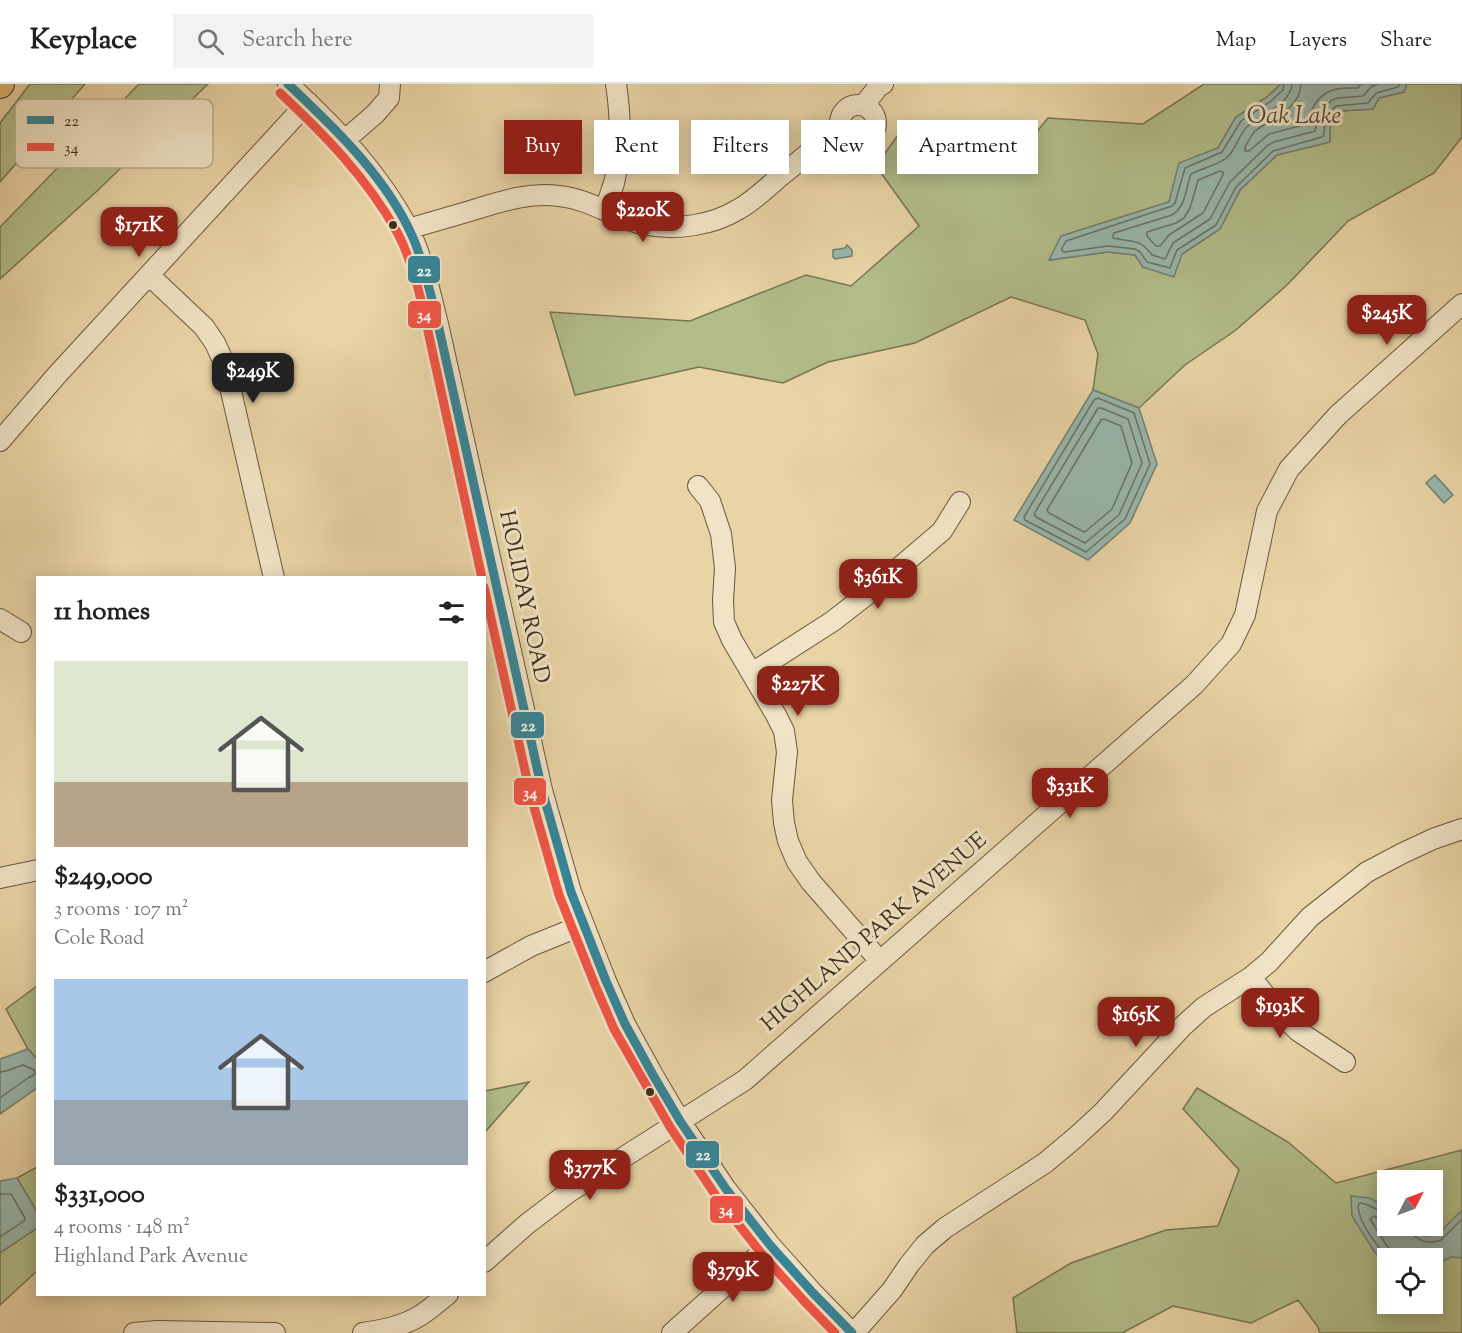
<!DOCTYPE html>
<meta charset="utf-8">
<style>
:root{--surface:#fff;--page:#f2f2f2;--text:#222;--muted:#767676;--line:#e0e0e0;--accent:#8f2418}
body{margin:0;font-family:"Sorts Mill Goudy",serif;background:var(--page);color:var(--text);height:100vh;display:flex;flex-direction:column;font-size:22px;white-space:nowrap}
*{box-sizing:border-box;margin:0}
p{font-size:20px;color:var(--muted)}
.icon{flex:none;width:33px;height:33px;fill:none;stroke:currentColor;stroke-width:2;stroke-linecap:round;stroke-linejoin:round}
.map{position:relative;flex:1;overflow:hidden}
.panel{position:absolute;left:36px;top:492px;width:450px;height:720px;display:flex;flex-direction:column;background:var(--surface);border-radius:0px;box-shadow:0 3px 15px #0003}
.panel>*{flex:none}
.guide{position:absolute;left:504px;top:36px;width:570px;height:54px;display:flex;gap:12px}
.needle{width:39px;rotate:48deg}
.buttons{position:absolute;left:1377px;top:1086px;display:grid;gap:12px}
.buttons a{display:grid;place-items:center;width:66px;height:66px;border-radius:0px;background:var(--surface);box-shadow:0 3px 15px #0003;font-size:30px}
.price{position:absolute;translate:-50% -51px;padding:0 14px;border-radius:12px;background:var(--accent);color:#fff;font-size:20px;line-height:39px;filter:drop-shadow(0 2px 3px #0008)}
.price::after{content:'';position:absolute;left:50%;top:36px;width:18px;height:14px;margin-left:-9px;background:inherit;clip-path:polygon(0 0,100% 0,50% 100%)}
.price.active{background:#222;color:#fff}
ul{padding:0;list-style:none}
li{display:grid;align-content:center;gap:12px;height:318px;padding:0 18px}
li span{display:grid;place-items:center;height:186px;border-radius:0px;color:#555}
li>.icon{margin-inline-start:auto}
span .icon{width:108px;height:108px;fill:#fffc;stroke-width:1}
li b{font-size:26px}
h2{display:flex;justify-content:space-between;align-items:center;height:72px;padding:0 18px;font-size:26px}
.chip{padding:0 21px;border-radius:0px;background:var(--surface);box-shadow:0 3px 15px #0003;font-size:21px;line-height:54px}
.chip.active{background:var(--accent);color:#fff}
header{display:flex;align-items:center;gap:36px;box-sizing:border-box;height:84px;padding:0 30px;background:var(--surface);border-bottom:2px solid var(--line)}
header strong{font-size:28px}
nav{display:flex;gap:33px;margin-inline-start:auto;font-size:21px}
.search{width:420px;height:54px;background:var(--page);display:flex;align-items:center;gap:15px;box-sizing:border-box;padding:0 21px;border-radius:0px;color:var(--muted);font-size:22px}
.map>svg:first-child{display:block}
</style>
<header>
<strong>Keyplace</strong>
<div class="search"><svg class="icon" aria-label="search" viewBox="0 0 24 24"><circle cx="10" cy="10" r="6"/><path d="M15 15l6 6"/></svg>Search here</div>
<nav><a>Map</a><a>Layers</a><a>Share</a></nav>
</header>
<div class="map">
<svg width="1462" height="1249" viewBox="0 0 1462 1249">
<rect width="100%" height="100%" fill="#e9d4a6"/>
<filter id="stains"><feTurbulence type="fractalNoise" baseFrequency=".00333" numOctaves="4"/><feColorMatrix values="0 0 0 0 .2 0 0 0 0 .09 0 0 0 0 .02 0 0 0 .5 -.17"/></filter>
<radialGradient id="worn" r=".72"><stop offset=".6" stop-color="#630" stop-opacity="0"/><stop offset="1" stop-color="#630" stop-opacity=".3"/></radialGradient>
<path fill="#b2bd8a" stroke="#787553" stroke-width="1.5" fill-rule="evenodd" d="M30 0H85L0 98V39Z
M139 0H208L97 107 0 195V143Z
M1204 0H1281L1267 13 1236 33 1218 64 1180 79 1169 118 1061 152 1050 176 1108 168 1135 171 1143 183 1182 170 1220 145 1240 106 1277 71 1330 58V37L1339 27 1373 25 1379 14 1404 8 1407 0H1462V53L1434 89 1348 137 1287 201 1236 246 1185 281 1139 324 1093 306 1098 270 1085 236 1011 213 915 259 828 278 783 299 699 283 575 311 550 228 690 237 806 191 851 202 919 142 876 82 900 48 953 88 1009 82 1048 34 1143 40Z
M37 902V975L28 965 6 925Z
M529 998 485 1048V1007Z
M1197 1004 1288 1058 1336 1099 1462 1066V1249H1320L1318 1243 1298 1216 1251 1239 1173 1222 1122 1249H1017L1013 1214 1071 1179 1166 1146 1218 1142 1239 1086 1183 1025ZM1388 1096H1432V1142H1388ZM1388 1174H1432V1220H1388Z
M37 1083V1128L17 1094Z
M37 1144V1187L0 1221V1169Z"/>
<path fill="#98b7ad" stroke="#748073" stroke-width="1.5" d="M1281 0H1407L1404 8 1379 14 1373 25 1339 27 1330 37V58L1277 71 1240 106 1220 145 1182 170 1174 193 1143 183 1135 171 1108 168 1049 176 1061 152 1169 118 1179 79 1218 64 1236 33 1267 13Z
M847 161 852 166V172L835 175 833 173V166L845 164Z
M1093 306 1139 324 1157 380 1130 439 1088 476 1014 436Z
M1435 391 1453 411 1444 419 1426 399Z
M28 965 37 975V1004L0 1030V975Z
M17 1094 37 1128V1144L0 1169V1097Z
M1351 1112 1370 1114 1387 1124 1388 1142H1412L1424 1152 1437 1151 1462 1126V1174L1452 1173 1433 1181 1432 1174H1388L1387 1184 1374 1167 1352 1132Z"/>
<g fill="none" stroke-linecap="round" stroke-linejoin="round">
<path stroke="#6c7264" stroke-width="1.5" d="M1284 0 1283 6 1271 17 1241 37 1222 68 1185 84 1175 119 1172 122 1066 157 1062 164V167L1065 168 1108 162 1135 165 1140 168 1147 178 1170 184 1177 166 1216 141 1236 103 1273 67 1322 53 1324 51 1325 34 1336 22 1368 19 1376 9 1398 3 1400 0
M1292 0C1291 19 1263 30 1249 41 1238 49 1237 67 1225 75 1215 82 1202 84 1191 90 1186 103 1186 123 1172 131L1114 149 1113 151V154C1132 159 1139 153 1152 171L1165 175 1173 159 1210 135 1230 98 1268 61 1274 58 1315 47 1319 30 1332 16 1338 14 1363 12 1371 3 1378 0
M1301 0C1300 25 1272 34 1255 47 1251 51 1248 58 1245 63V67H1249L1269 50 1307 40C1310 27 1317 11 1333 6 1340 3 1350 4 1358 4L1361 0
M1220 87 1223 88V91L1203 129 1169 151 1160 162H1156L1147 152V148L1176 139 1184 134 1190 124 1198 96Z
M1098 314 1134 329 1150 380 1125 435 1086 468 1025 436 1024 433 1094 316Z
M1098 324H1101L1128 335 1142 379 1119 431 1085 459 1036 433 1034 430Z
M1104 335 1121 342 1132 379 1112 425 1086 447 1084 448 1049 429 1047 426 1101 336Z
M0 988 6 987 23 981 34 986 35 989 34 991 28 994 0 1014
M0 1110H11L25 1134 24 1137 0 1153
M1388 1129C1377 1128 1371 1120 1360 1119L1358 1121C1358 1138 1377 1162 1388 1174
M1388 1137 1382 1136 1374 1132 1370 1135 1385 1159 1397 1174
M1409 1142C1411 1156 1429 1161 1441 1156L1462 1135"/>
<g stroke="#6a573e" stroke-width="22">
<path id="minor" d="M288 0C335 43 378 88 408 144 423 173 430 209 438 240L542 706 571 808 606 897 625 940 653 991 680 1037 726 1105 770 1161 813 1209 852 1249
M840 39a18 18 0 1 1 36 0a18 18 0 1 1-36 0Z
M863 22 879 2 883 0
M345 56 375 30 389 14 390 0
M605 126C608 117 611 108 614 99 622 66 621 33 616 0
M408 145C429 139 449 133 470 127 500 118 527 108 559 112 590 115 616 135 646 141 677 146 711 142 739 125 753 117 766 105 778 94 795 81 811 67 827 53L841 46
M149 191 204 243 215 259 225 281 274 494
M0 357 56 292 308 18
M698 402 710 417 721 450 725 484 723 516 724 538 732 556 776 631 784 647 787 668 782 716 784 739 788 757 797 778 811 798 880 877
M0 535 21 548
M752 589 833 537 874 505 942 447 960 418
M0 794 38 786
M484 888 531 862 583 841
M1251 893 1276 925 1298 947 1345 978
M484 1178 527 1140 569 1108 745 996 1194 601 1231 560 1245 531 1267 427 1289 385 1338 331 1462 220
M134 1249 157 1247 275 1249
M363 1249C383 1246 404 1242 421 1231 431 1225 439 1217 448 1210
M672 1249 770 1161
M854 1249 892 1206 909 1181 925 1161 945 1144 1045 1079 1076 1053 1103 1028 1183 942 1204 923 1251 893 1269 878 1310 833 1367 788 1403 769 1433 755 1462 745"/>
</g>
<g stroke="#3f2d1c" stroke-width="28">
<path id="major" d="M0 1 1 0"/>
</g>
<use href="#minor" stroke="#f1e3c5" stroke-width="20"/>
<use href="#major" stroke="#e4ba73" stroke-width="26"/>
<g stroke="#f1e3c5" stroke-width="14">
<path id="bus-1" d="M288 0C336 45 388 95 414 156 425 183 431 212 438 240L542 706 571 808 606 897 625 940 653 991 680 1037 726 1105 770 1161 813 1209 852 1249"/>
</g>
<g stroke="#f1e3c5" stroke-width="14">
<path id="bus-2" d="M280 9C324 50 367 94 397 148 418 187 426 241 436 284 451 354 467 424 482 494
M484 503 530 709 559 811 595 901 614 945 670 1043 716 1112 761 1169 804 1217 835 1249"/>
</g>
<use href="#bus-1" stroke="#378599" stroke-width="9"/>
<use href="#bus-2" stroke="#f05546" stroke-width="9"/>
</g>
<g fill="#3f2d1c" stroke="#f1e3c5" stroke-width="2">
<circle cx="393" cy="141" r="5"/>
<circle cx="650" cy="1008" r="5"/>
</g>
<g text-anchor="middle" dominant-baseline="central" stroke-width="6" stroke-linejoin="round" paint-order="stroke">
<g font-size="22" fill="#3f2d1c" stroke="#f1e3c5">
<text transform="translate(523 513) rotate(78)">HOLIDAY ROAD</text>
<text transform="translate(875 849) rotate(-41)">HIGHLAND PARK AVENUE</text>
</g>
<g font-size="24" font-style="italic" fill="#514939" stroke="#f1e3c5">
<text x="1294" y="33">Oak Lake</text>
</g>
</g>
<rect x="15" y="15" width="198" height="69" rx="9" fill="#f1e3c5" stroke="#bcac92" stroke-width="1.5"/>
<rect x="27" y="32" width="27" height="8" fill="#378599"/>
<rect x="27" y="59" width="27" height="8" fill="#f05546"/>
<g font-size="16" fill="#3f2d1c">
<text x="64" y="42">22</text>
<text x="64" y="69">34</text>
</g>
<g stroke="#f1e3c5" stroke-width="2">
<rect x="407" y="171" width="34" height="29" rx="6" fill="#378599"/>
<rect x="407" y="216" width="35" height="29" rx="6" fill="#f05546"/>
<rect x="510" y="627" width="35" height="28" rx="6" fill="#378599"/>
<rect x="513" y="693" width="34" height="29" rx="6" fill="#f05546"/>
<rect x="685" y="1056" width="35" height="29" rx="6" fill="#378599"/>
<rect x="709" y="1111" width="35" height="29" rx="6" fill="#f05546"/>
</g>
<g font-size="16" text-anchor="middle" font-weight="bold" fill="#fff">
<text x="424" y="192">22</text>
<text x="424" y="236">34</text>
<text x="528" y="647">22</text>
<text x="530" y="714">34</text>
<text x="703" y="1076">22</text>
<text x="726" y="1131">34</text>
</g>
<rect width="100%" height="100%" filter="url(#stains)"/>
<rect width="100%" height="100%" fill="url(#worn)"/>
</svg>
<div class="buttons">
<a><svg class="needle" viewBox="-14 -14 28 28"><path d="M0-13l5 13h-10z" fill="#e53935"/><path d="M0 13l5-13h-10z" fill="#767676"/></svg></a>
<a><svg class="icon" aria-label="locate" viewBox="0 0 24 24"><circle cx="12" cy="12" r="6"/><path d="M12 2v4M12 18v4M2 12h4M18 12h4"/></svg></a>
</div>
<b class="price" style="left:643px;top:159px">$220K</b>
<b class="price" style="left:139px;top:174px">$171K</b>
<b class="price" style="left:1387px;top:262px">$245K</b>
<b class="price active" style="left:253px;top:320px">$249K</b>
<b class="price" style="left:878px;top:526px">$361K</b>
<b class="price" style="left:798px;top:633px">$227K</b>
<b class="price" style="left:1070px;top:735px">$331K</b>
<b class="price" style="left:1280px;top:955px">$193K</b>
<b class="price" style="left:1136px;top:964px">$165K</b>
<b class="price" style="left:590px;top:1117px">$377K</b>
<b class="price" style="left:733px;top:1219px">$379K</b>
<div class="guide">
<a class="chip active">Buy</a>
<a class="chip">Rent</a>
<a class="chip">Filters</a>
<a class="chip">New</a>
<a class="chip">Apartment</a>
</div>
<section class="panel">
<h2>11 homes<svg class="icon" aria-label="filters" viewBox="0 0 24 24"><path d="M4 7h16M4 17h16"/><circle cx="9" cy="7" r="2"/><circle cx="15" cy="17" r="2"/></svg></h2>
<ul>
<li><span style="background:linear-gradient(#dfe7d0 65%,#b9a48a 0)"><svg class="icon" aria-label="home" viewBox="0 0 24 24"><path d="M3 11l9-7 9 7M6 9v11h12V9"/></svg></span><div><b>$249,000</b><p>3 rooms · 107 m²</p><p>Cole Road</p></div></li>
<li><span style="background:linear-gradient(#a9c7e8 65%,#9aa5b1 0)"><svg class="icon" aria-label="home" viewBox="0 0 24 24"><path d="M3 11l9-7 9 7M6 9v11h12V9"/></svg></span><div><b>$331,000</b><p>4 rooms · 148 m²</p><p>Highland Park Avenue</p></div></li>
</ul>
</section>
</div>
